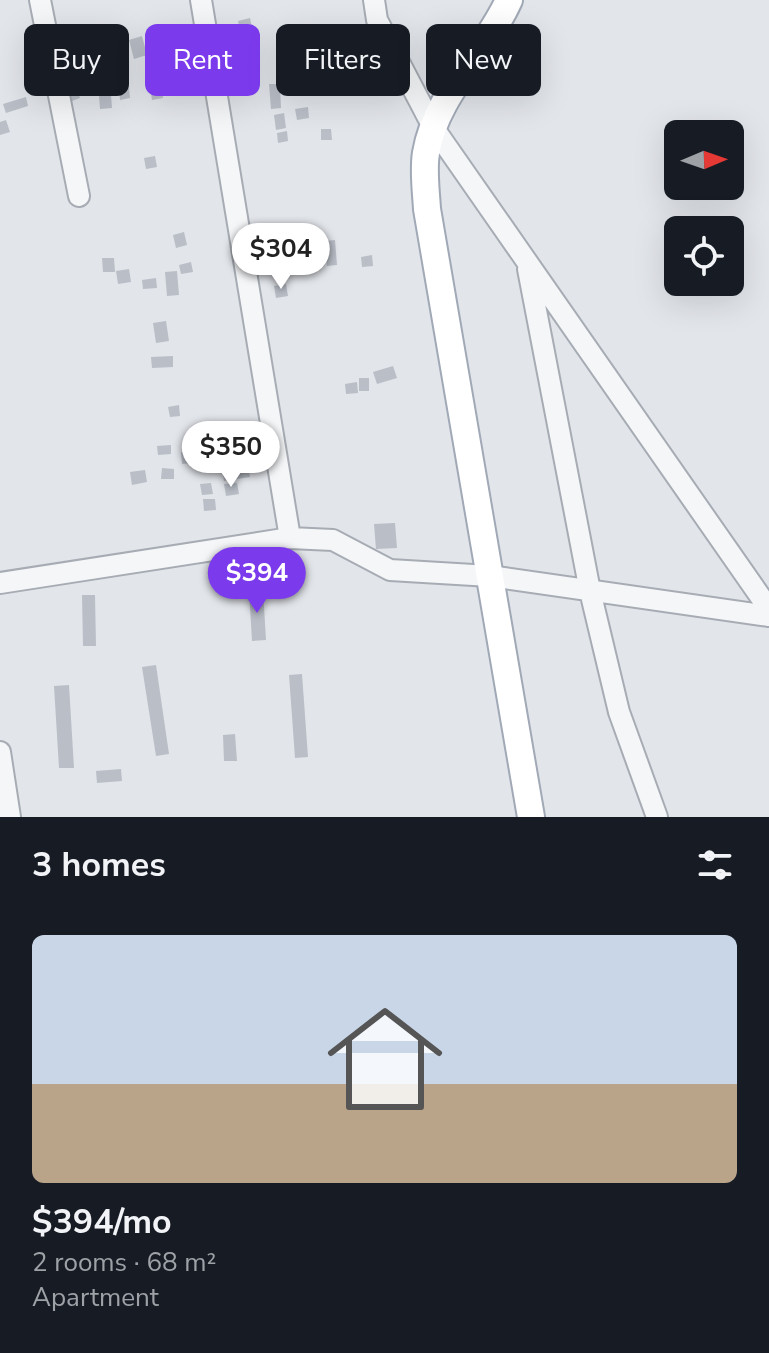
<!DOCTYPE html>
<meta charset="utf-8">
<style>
:root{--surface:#171b24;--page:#20242c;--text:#f1f3f6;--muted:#9ea1a6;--accent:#7c3aed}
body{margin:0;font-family:"Nunito Sans",sans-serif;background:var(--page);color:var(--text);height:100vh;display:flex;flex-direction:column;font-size:30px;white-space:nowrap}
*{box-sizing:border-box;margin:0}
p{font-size:26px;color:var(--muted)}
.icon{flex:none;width:44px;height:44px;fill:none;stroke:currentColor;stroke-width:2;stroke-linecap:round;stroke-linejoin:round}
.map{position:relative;height:817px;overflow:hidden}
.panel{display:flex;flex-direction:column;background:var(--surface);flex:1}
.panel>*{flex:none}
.guide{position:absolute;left:24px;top:24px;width:722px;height:72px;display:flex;gap:16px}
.needle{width:52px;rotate:88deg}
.tools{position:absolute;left:664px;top:120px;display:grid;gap:16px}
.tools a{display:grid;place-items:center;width:80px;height:80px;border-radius:12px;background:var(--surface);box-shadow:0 8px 32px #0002;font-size:40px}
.price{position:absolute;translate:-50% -68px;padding:0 18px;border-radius:28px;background:#fff;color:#222;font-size:26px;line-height:52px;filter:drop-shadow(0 2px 4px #0008)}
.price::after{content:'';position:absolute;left:50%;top:48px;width:24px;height:18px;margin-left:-12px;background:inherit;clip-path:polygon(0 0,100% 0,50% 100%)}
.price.selected{background:var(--accent);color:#fff}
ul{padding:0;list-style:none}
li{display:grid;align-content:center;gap:16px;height:424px;padding:0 32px}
li span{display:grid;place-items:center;height:248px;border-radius:12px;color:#555}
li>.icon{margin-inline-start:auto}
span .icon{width:144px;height:144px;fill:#fffc;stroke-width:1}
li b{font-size:34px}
h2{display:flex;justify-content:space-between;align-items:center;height:96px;padding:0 32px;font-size:34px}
.tag{padding:0 28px;border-radius:12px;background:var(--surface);box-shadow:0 8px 32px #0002;font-size:28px;line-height:72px}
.tag.selected{background:var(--accent);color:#fff}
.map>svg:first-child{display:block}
</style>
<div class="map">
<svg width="769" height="817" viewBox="0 0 769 817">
<rect width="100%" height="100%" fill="#e2e5ea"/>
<path fill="#b9bec7" d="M250 18 254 38 242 40 238 21Z
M330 35 335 63 322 66 317 37Z
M142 36 147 55 134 59 129 40Z
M69 49 71 56 92 52 94 65 61 71 57 52Z
M288 52 290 63 281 64 279 53Z
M95 69V77L82 79 81 71Z
M72 75 80 98 72 101 64 78Z
M128 77 130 98 120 100 118 79Z
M160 79 163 98 152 100 149 81Z
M254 83 255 94 239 96 238 85Z
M269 84H280L281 108 271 109Z
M111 95 112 108 100 109 99 96Z
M26 97 28 106 6 113 3 104Z
M308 107 309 118 297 120 295 109Z
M284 113 286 128 276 130 274 115Z
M6 120 10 132 0 135V122Z
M321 129H331L332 140H321Z
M287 131 288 141 278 143 277 133Z
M155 156 157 167 146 169 144 158Z
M184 232 187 245 176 248 173 235Z
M335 240 337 265 327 266 325 241Z
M372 255 373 266 362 267 361 257Z
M299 257 301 267 288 269 287 259Z
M102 258H114L115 272H103Z
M191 262 193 272 181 274 179 265Z
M129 269 131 282 118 284 116 271Z
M177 271 179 295 167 296 165 272Z
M156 278 157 288 143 289 142 280Z
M286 284 288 296 276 298 274 286Z
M166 321 169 341 156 343 153 323Z
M173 356V367L152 368 151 357Z
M393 366 397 378 377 384 373 372Z
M359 378H369V391H359Z
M357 382 358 393 346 394 345 384Z
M179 405 180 416 170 417 168 407Z
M171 445V454L158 455 157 446Z
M191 451 192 463 182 464 181 452Z
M248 465 250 477 224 481 222 469Z
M162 468 174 469V479H161Z
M145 470 147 482 132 485 130 472Z
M211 483 213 494 202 495 200 484Z
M237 483 239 494 226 496 224 484Z
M203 499H215L216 510 204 511Z
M395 523 397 548 376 549 374 524Z
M249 590H263L266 640 252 641Z
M82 595H95L96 646H83Z
M156 665 169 754 156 756 142 667Z
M302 674 308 757 295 758 289 675Z
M69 685 74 768H59L54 686Z
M235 734 237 761H224L223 735Z
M121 769 122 781 97 783 96 771Z"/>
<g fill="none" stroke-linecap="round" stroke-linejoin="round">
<g stroke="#a7acb4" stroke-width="24">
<path id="minor" d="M40 0 79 196
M201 0 290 538
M374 0 377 20 433 127 769 609
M528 269 590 591 619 712 657 817
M0 583 290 538 333 540 390 570 490 576 769 616
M0 752 10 817"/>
</g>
<g stroke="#a1a9b6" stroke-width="30">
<path id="major" d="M509 0C485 53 436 94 426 153 423 170 426 191 427 209L531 817"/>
</g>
<use href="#minor" stroke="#f5f6f8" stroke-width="20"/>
<use href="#major" stroke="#fff" stroke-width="26"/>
</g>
</svg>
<div class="tools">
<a><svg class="needle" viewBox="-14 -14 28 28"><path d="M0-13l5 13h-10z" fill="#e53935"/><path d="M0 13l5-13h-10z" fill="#9ea1a6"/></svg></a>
<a><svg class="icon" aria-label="locate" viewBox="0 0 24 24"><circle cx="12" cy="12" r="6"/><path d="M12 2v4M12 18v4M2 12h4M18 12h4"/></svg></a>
</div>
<b class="price" style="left:281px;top:291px">$304</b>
<b class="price" style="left:231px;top:489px">$350</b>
<b class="price selected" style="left:257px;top:615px">$394</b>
<div class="guide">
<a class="tag">Buy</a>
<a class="tag selected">Rent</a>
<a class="tag">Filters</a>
<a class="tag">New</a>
</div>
</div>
<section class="panel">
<h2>3 homes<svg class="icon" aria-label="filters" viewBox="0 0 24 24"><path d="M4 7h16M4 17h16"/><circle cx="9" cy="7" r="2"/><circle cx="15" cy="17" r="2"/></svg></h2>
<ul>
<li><span style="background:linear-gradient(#c9d6e8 60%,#b9a48a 0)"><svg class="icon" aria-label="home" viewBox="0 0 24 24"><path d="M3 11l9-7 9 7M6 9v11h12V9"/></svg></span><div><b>$394/mo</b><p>2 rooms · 68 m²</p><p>Apartment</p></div></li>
</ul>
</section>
